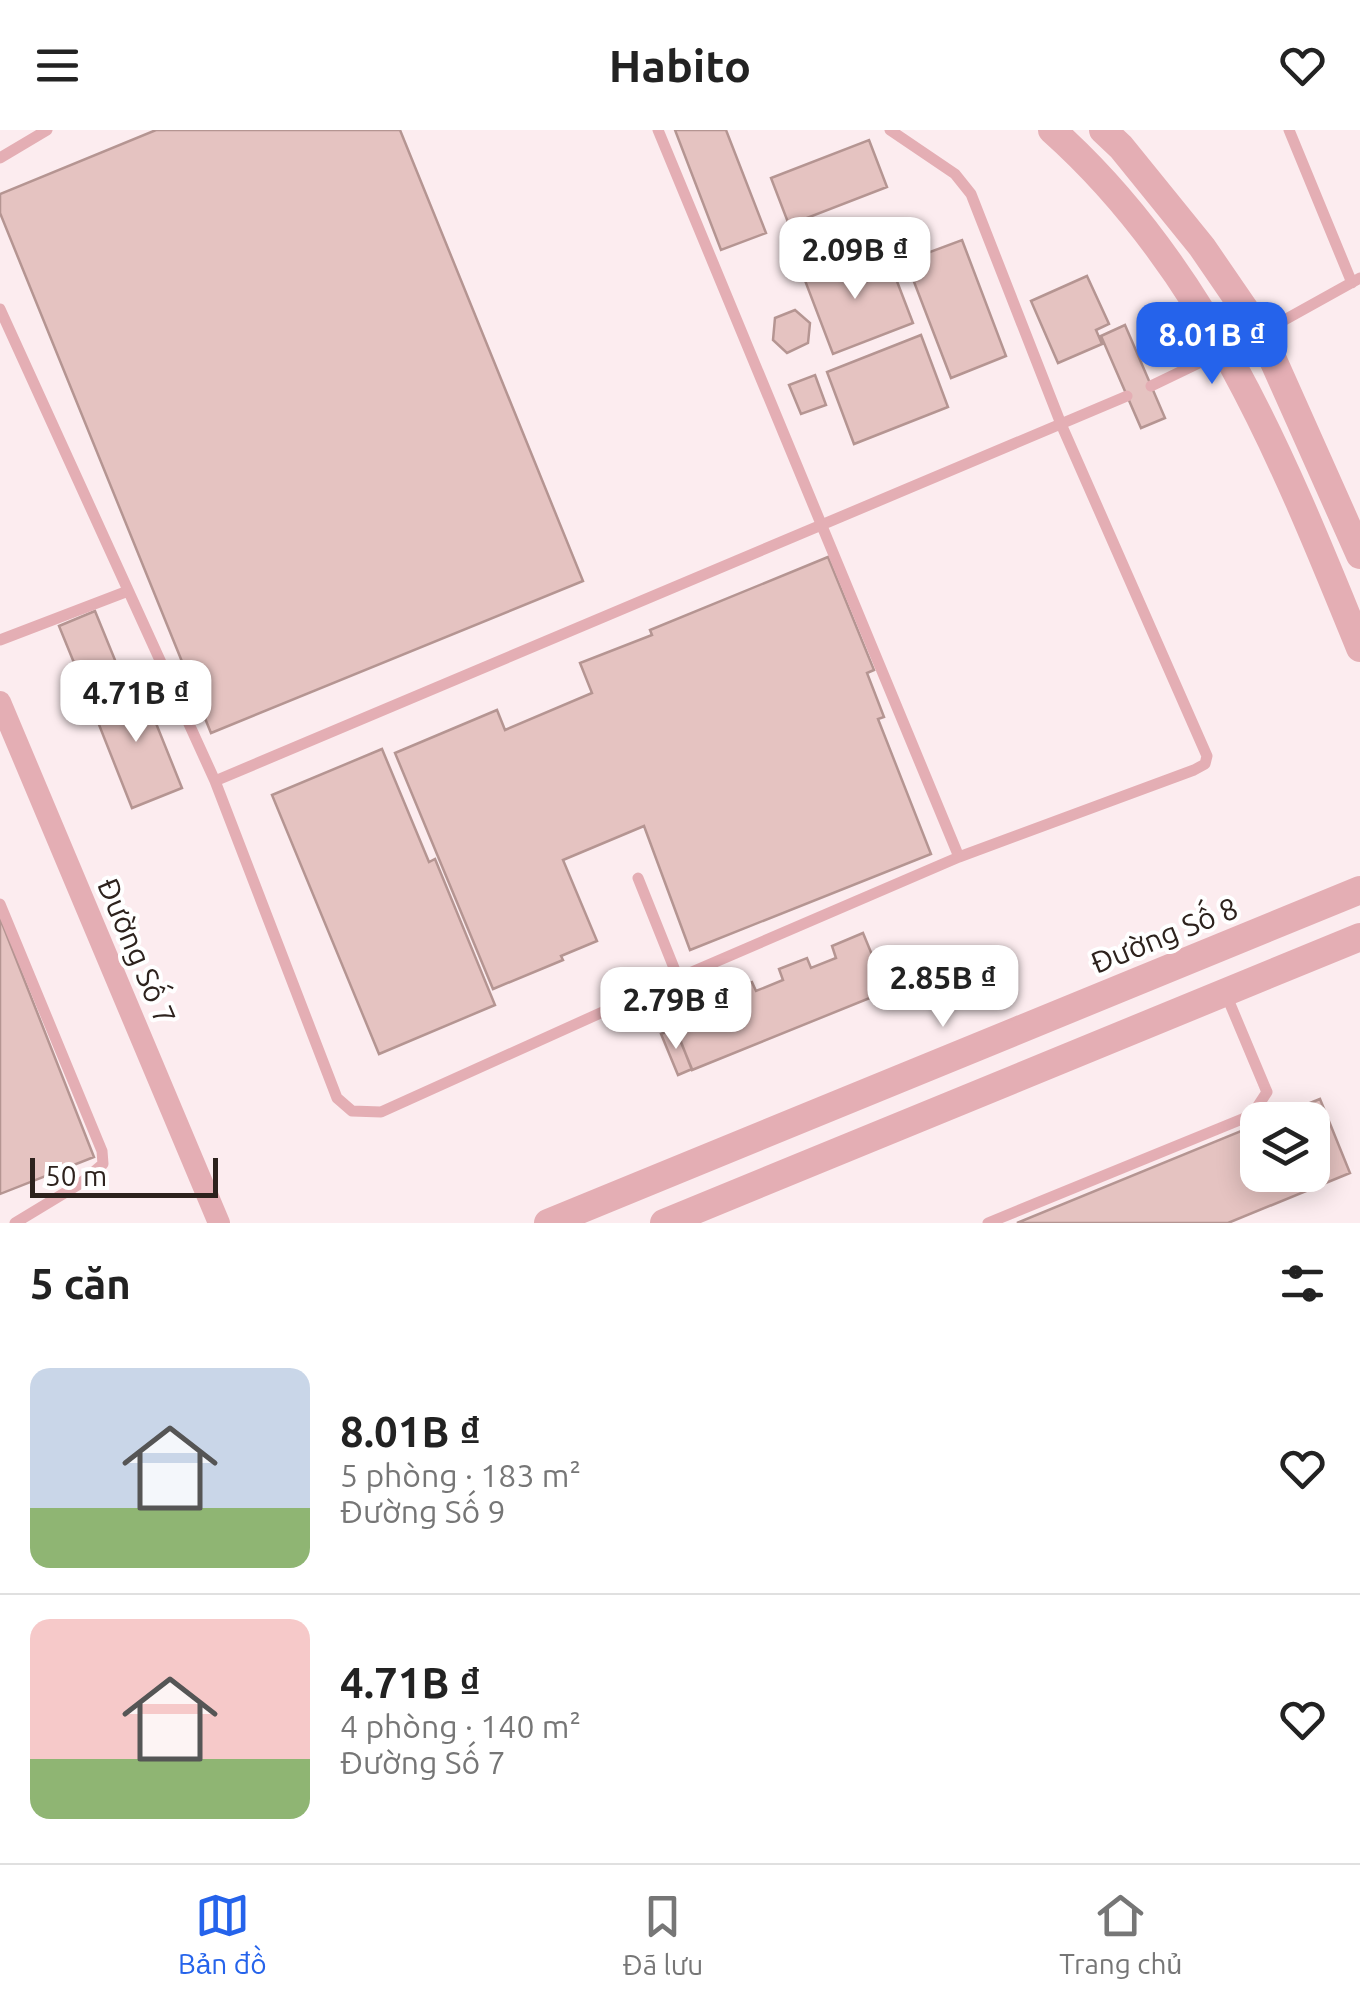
<!DOCTYPE html>
<html lang="vi">
<meta charset="utf-8">
<style>
:root{--surface:#fff;--page:#f2f2f2;--text:#222;--muted:#767676;--line:#e0e0e0;--accent:#2563eb}
body{margin:0;font-family:Ubuntu,sans-serif;background:var(--page);color:var(--text);height:100vh;display:flex;flex-direction:column;font-size:38px;white-space:nowrap}
*{box-sizing:border-box;margin:0}
p{font-size:32px;color:var(--muted)}
.icon{flex:none;width:55px;height:55px;fill:none;stroke:currentColor;stroke-width:2;stroke-linecap:round;stroke-linejoin:round}
.map{position:relative;height:1093px;overflow:hidden}
.drawer{display:flex;flex-direction:column;background:var(--surface);flex:1}
.drawer>*{flex:none}
.tools{position:absolute;left:1240px;top:972px;display:grid;gap:20px}
.tools a{display:grid;place-items:center;width:90px;height:90px;border-radius:20px;background:var(--surface);box-shadow:0 5px 25px #0003;font-size:50px}
.scale{position:absolute;left:30px;bottom:25px;width:188px;box-sizing:border-box;padding-left:10px;border:5px solid #2d221d;border-top:0;font-size:28px;line-height:35px;white-space:nowrap;color:#2d221d;-webkit-text-stroke:8px #fff;paint-order:stroke}
.price{position:absolute;translate:-50% -85px;padding:0 22px;border-radius:20px;background:#fff;color:#222;font-size:32px;line-height:65px;filter:drop-shadow(0 2px 5px #0008)}
.price::after{content:'';position:absolute;left:50%;top:60px;width:30px;height:22px;margin-left:-15px;background:inherit;clip-path:polygon(0 0,100% 0,50% 100%)}
.price.active{background:var(--accent);color:#fff}
ul{padding:0;list-style:none}
li{display:flex;align-items:center;gap:30px;height:250px;padding:0 30px}
li+li{border-top:2px solid var(--line)}
li span{display:grid;place-items:center;flex:none;width:280px;height:200px;border-radius:20px;color:#555}
li>.icon{margin-inline-start:auto}
span .icon{width:120px;height:120px;fill:#fffc;stroke-width:1}
li b{font-size:42px}
h2{display:flex;justify-content:space-between;align-items:center;height:120px;padding:0 30px;font-size:42px}
header{display:flex;justify-content:space-between;align-items:center;height:130px;padding:0 30px;background:var(--surface);font-size:45px;font-weight:600}
.dock{display:flex;justify-content:space-around;align-items:center;height:140px;border-top:2px solid var(--line);background:var(--surface);font-size:28px;color:var(--muted)}
.dock a{display:grid;justify-items:center;gap:5px}
.dock .active{color:var(--accent)}
.map>svg:first-child{display:block}
</style>
<header><svg class="icon" aria-label="menu" viewBox="0 0 24 24"><path d="M4 6h16M4 12h16M4 18h16"/></svg>Habito<svg class="icon" aria-label="heart" viewBox="0 0 24 24"><path d="M12 20l-8-8c-3-5 5-10 8-4 3-6 11-1 8 4z"/></svg></header>
<div class="map">
<svg width="1360" height="1093" viewBox="0 0 1360 1093">
<rect width="100%" height="100%" fill="#fbfbfb"/>
<path fill="#fcecef" fill-rule="evenodd" d="M0 0H1360V1093H0ZM1258 990H1312V1045H1258Z"/>
<path fill="#e5c3c1" stroke="#b59592" stroke-width="2.5" d="M156 0H400L583 451 211 603 0 83V64Z
M675 0H726L766 103 721 120Z
M869 10 887 57 789 95 771 48Z
M962 110 1006 226 951 248 906 131Z
M855 119 868 151 893 141 913 193 833 224 801 140Z
M1087 146 1109 194 1096 200 1102 214 1058 233 1031 171Z
M795 180 810 193 808 213 787 223 773 210 775 188Z
M1125 195 1165 288 1141 298 1101 206Z
M921 205 948 277 854 314 827 242Z
M815 245 826 275 801 284 789 255Z
M828 427 874 540 867 543 884 587 878 589 931 724 690 820 644 696 563 730 597 811 561 826 563 830 493 859 395 623 497 580 505 600 592 563 580 533 652 505 650 500Z
M95 481 126 557 90 572 59 496Z
M139 551 182 658 132 678 90 572Z
M382 619 429 732 435 729 495 875 379 924 272 665Z
M0 788 94 1027 0 1064Z
M863 803 887 861 692 940 674 894 733 870 730 861 752 852 756 861 783 850 779 839 807 828 811 838 836 828 832 816Z
M675 898 692 939 678 945 661 904Z
M1320 969 1350 1043 1228 1093H1017L1258 994V1045H1312V990H1268Z"/>
<g fill="none" stroke-linecap="round" stroke-linejoin="round">
<path stroke="#e4aeb4" stroke-width="11" d="M658 0 959 727 1194 640 1205 634 1207 626 1061 294 971 64 955 44 890 0
M1289 0 1352 153
M0 28 47 0
M0 179 215 651 337 968 352 981 381 982 678 848 959 727
M1151 256 1261 203 1360 148
M0 510 128 461
M215 651 1127 266
M638 748 678 848
M0 774 102 1021 103 1034 81 1053 15 1093
M988 1093 1252 985 1267 962 1225 862"/>
<path stroke="#e4aeb4" stroke-width="22" d="M0 572 219 1093"/>
<path stroke="#e4aeb4" stroke-width="28" d="M1052 0C1207 138 1284 331 1360 518
M1103 0 1121 17 1202 117 1261 203 1360 425
M548 1093 1360 760
M664 1093 1360 807"/>
</g>
<g text-anchor="middle" dominant-baseline="central" stroke-width="8" stroke-linejoin="round" paint-order="stroke">
<g font-size="30" fill="#2d221d" stroke="#fff">
<text transform="translate(1164 805) rotate(-22)">Đường Số 8</text>
<text transform="translate(137 821) rotate(67)">Đường Số 7</text>
</g>
</g>
</svg>
<div class="tools">
<a><svg class="icon" aria-label="layers" viewBox="0 0 24 24"><path d="M12 4l9 5-9 5-9-5zM3 14l9 5 9-5"/></svg></a>
</div>
<div class="scale">50 m</div>
<b class="price" style="left:855px;top:172px">2.09B ₫</b>
<b class="price active" style="left:1212px;top:257px">8.01B ₫</b>
<b class="price" style="left:136px;top:615px">4.71B ₫</b>
<b class="price" style="left:943px;top:900px">2.85B ₫</b>
<b class="price" style="left:676px;top:922px">2.79B ₫</b>
</div>
<section class="drawer">
<h2>5 căn<svg class="icon" aria-label="filters" viewBox="0 0 24 24"><path d="M4 7h16M4 17h16"/><circle cx="9" cy="7" r="2"/><circle cx="15" cy="17" r="2"/></svg></h2>
<ul>
<li><span style="background:linear-gradient(#c9d6e8 70%,#8fb573 0)"><svg class="icon" aria-label="home" viewBox="0 0 24 24"><path d="M3 11l9-7 9 7M6 9v11h12V9"/></svg></span><div><b>8.01B ₫</b><p>5 phòng · 183 m²</p><p>Đường Số 9</p></div><svg class="icon" aria-label="heart" viewBox="0 0 24 24"><path d="M12 20l-8-8c-3-5 5-10 8-4 3-6 11-1 8 4z"/></svg></li>
<li><span style="background:linear-gradient(#f6c9c9 70%,#8fb573 0)"><svg class="icon" aria-label="home" viewBox="0 0 24 24"><path d="M3 11l9-7 9 7M6 9v11h12V9"/></svg></span><div><b>4.71B ₫</b><p>4 phòng · 140 m²</p><p>Đường Số 7</p></div><svg class="icon" aria-label="heart" viewBox="0 0 24 24"><path d="M12 20l-8-8c-3-5 5-10 8-4 3-6 11-1 8 4z"/></svg></li>
</ul>
</section>
<nav class="dock">
<a class="active"><svg class="icon" aria-label="map" viewBox="0 0 24 24"><path d="M3 6l6-2 6 2 6-2v14l-6 2-6-2-6 2zM9 4v14M15 6v14"/></svg>Bản đồ</a>
<a><svg class="icon" aria-label="saved" viewBox="0 0 24 24"><path d="M7 4h10v16l-5-4-5 4z"/></svg>Đã lưu</a>
<a><svg class="icon" aria-label="home" viewBox="0 0 24 24"><path d="M3 11l9-7 9 7M6 9v11h12V9"/></svg>Trang chủ</a>
</nav>
